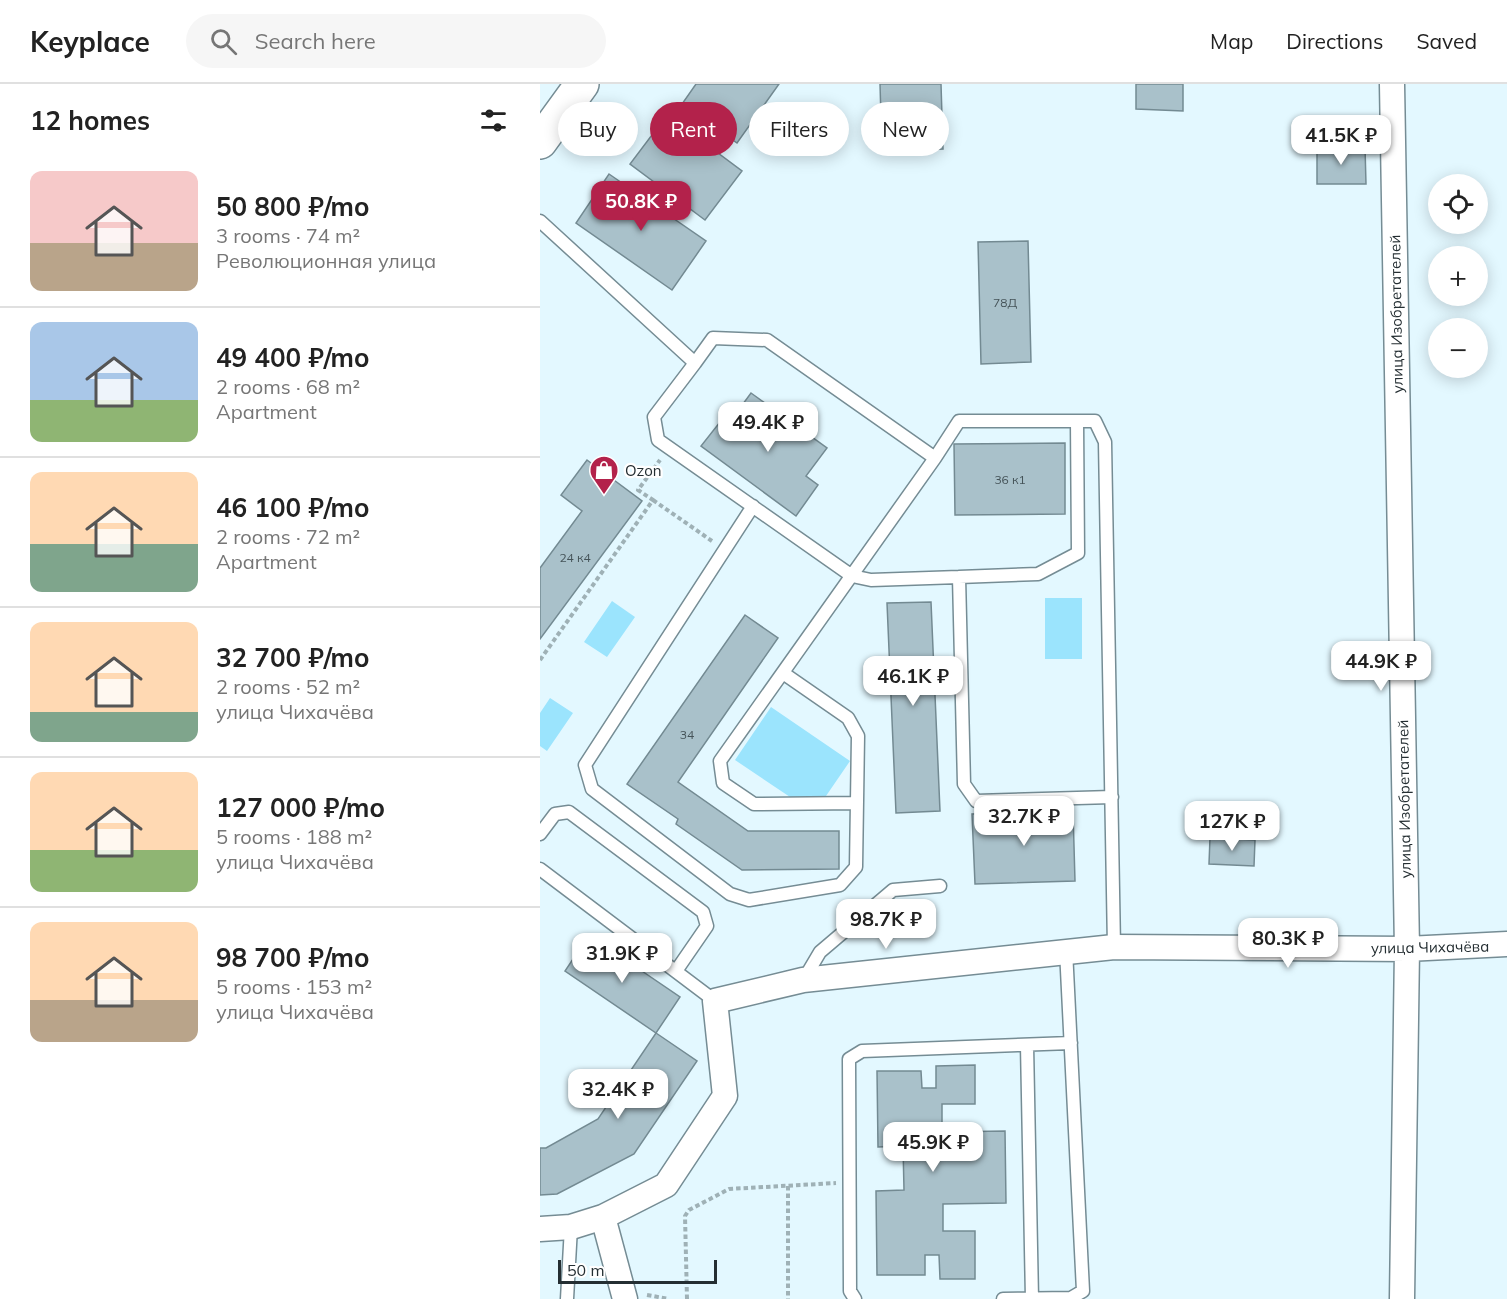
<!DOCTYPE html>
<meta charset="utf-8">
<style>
:root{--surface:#fff;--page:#f6f6f6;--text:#222;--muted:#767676;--line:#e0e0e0;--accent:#b3224b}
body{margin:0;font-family:Mulish,sans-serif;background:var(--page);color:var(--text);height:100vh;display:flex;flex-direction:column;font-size:22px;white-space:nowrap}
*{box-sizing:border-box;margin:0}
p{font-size:20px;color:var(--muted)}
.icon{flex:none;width:33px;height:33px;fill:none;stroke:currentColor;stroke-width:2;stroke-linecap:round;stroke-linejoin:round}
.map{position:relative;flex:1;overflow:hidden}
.details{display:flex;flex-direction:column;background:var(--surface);width:540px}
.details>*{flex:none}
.banner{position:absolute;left:18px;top:18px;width:570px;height:54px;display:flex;gap:12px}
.controls{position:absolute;left:888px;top:90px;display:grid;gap:12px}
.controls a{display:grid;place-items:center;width:60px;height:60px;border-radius:50%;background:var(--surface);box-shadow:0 3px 15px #0003;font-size:30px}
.scale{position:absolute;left:18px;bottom:15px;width:159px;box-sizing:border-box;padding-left:6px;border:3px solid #242e32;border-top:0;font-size:16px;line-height:21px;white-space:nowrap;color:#242e32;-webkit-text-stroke:4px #fff;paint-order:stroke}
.price{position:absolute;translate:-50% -51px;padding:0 14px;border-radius:12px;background:#fff;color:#222;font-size:20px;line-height:39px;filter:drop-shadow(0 2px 3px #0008)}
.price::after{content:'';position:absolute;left:50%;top:36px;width:18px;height:14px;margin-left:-9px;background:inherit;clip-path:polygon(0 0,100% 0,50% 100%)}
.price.on{background:var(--accent);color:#fff}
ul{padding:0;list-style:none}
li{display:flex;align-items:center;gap:18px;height:150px;padding:0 30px}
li+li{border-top:2px solid var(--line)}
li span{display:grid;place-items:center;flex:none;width:168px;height:120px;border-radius:12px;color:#555}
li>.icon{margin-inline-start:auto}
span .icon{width:72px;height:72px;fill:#fffc;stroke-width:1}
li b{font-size:26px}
h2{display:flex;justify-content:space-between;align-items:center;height:72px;padding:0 30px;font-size:26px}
.tag{padding:0 21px;border-radius:27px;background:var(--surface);box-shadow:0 3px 15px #0003;font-size:21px;line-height:54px}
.tag.on{background:var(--accent);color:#fff}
header{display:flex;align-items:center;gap:36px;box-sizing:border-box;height:84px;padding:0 30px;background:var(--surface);border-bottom:2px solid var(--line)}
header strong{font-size:28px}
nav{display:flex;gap:33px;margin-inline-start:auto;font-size:21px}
.search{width:420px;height:54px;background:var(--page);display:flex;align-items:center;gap:15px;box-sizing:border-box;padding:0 21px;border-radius:33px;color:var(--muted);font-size:22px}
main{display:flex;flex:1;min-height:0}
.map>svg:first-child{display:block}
</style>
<header>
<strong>Keyplace</strong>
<div class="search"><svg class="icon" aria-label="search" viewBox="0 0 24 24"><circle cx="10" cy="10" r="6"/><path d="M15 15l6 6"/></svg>Search here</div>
<nav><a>Map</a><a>Directions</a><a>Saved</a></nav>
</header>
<main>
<section class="details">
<h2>12 homes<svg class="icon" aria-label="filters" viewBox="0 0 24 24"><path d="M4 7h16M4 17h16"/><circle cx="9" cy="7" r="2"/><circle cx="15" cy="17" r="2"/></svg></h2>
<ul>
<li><span style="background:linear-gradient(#f6c9c9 60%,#b9a48a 0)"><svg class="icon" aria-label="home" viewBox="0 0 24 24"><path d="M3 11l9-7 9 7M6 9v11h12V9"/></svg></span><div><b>50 800 ₽/mo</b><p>3 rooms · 74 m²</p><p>Революционная улица</p></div></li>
<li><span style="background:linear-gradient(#a9c7e8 65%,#8fb573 0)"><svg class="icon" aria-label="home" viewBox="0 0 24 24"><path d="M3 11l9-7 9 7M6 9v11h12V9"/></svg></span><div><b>49 400 ₽/mo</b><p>2 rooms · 68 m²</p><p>Apartment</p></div></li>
<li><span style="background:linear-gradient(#ffd9b3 60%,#7fa58c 0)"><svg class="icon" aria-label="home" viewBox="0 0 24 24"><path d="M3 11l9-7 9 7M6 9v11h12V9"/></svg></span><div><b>46 100 ₽/mo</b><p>2 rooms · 72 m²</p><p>Apartment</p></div></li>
<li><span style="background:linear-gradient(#ffd9b3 75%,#7fa58c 0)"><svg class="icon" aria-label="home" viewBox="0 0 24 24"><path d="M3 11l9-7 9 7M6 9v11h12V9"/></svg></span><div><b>32 700 ₽/mo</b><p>2 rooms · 52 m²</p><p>улица Чихачёва</p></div></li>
<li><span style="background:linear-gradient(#ffd9b3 65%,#8fb573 0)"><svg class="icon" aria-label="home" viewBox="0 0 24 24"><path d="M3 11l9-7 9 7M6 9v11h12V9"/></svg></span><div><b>127 000 ₽/mo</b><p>5 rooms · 188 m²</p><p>улица Чихачёва</p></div></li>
<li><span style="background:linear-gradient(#ffd9b3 65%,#b9a48a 0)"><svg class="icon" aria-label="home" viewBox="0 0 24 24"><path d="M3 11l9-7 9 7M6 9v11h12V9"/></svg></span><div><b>98 700 ₽/mo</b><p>5 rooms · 153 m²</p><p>улица Чихачёва</p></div></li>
</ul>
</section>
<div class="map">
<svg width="967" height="1215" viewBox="0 0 967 1215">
<rect width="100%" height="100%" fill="#e3f8ff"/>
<path fill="#9be4fd" d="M505 514H542V575H505Z
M72 517 95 533 67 573 44 558Z
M10 614 33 629 7 667 0 662V629Z
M231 623 310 677 286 712 256 717 195 676Z"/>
<path fill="#a9c1ca" stroke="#738a92" stroke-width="1.5" d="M156 0H239L197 59 142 20Z
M340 0H401L403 65 342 67Z
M596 0H643V27L596 25Z
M127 31 202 87 165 136 90 80Z
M825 63 826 100H777V64Z
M69 90 166 157 132 206 36 139Z
M488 157 491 278 441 280 438 158Z
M211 309 287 364 266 392 278 401 256 432 161 362 180 338 186 343Z
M525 359V430L415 431 414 360Z
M47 376 102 417 0 555V484L42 427 21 411Z
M391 518 400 727 356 729 347 519Z
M205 531 238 554 138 698 208 747H299V785L202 786 136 740 138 735 87 700Z
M533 727 535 797 435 800 432 730Z
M670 754 715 756 714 782 669 780Z
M49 851 140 913 116 949 25 887Z
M116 949 157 977 94 1070 17 1110 0 1111V1064H6L58 1035Z
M435 981V1020H402V1048L465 1047 466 1119 403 1120V1147H435V1195H400L399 1171H385V1191H337L336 1107 364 1106 363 1062 338 1063 337 987H381L382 1004H396V982Z"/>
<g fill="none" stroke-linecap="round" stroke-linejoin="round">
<g stroke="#758c94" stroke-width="15">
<path id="lane" d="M0 137 155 279 114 333 118 356 312 492 331 496 419 493 424 700 436 717 572 713
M155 279 173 254 227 256 395 374 180 677 183 699 214 720 317 719
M395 374 419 337H555L565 358 574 863
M213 422 45 681 52 705 190 810 209 816 300 801 316 783 318 652 308 634 243 589
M419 493 498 490 538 469 537 337
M0 750 15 730 29 728 163 828 167 842 136 887
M0 785 175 917
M264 895 280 868 353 806 400 802
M487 961 492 1215
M27 1215 31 1143
M315 1215 310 1207 309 975 322 967 531 959
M463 1215 531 1214 543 1207 526 866"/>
</g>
<g stroke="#758c94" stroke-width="27">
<path id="street" d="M852 0 867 865 862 1215
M63 1133 85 1215
M0 1145 31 1143 63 1133 126 1101 185 1012 175 917 263 896 574 863 867 865 967 860"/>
</g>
<g stroke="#758c94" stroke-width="36">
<path id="secondary" d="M0 58 42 0"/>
</g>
<path stroke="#9fb1b6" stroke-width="4" stroke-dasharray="4.5 3" stroke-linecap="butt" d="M113 416 172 457
M0 576 113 416 98 406 120 376
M248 1102V1215
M107 1211 129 1215
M147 1215 145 1132 149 1126 189 1105 296 1099"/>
<use href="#lane" stroke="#fff" stroke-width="12"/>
<use href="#street" stroke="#fff" stroke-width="24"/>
<use href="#secondary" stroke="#fff" stroke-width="33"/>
</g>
<defs>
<g id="shop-pin" transform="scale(1.5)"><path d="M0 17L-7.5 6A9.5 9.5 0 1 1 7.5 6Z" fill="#b3224b" stroke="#fff"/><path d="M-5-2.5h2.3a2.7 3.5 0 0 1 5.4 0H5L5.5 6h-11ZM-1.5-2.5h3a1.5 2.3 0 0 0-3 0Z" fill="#fff"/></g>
</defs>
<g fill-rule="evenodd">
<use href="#shop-pin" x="64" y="386"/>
</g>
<g text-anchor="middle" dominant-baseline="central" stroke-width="4.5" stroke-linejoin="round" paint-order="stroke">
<g font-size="12" fill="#455358">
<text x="465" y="218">78Д</text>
<text x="470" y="395">36 к1</text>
<text x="35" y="473">24 к4</text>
<text x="147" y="650">34</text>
</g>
<g font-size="15" fill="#242e32" stroke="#fff">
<text transform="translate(856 230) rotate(-91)">улица Изобретателей</text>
<text transform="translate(864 715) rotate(-91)">улица Изобретателей</text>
<text transform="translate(890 863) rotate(-1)">улица Чихачёва</text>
</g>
<g font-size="15" fill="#242e32" stroke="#fff" text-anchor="start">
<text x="85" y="386">Ozon</text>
</g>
</g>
</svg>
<div class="controls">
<a><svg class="icon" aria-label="locate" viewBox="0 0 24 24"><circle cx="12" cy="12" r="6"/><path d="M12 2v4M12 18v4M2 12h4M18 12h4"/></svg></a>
<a>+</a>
<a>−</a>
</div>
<div class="scale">50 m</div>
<b class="price" style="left:801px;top:82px">41.5K ₽</b>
<b class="price on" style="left:101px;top:148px">50.8K ₽</b>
<b class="price" style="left:228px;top:369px">49.4K ₽</b>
<b class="price" style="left:841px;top:608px">44.9K ₽</b>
<b class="price" style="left:373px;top:623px">46.1K ₽</b>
<b class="price" style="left:484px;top:763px">32.7K ₽</b>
<b class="price" style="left:692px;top:768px">127K ₽</b>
<b class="price" style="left:346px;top:866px">98.7K ₽</b>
<b class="price" style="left:748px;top:885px">80.3K ₽</b>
<b class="price" style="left:82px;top:900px">31.9K ₽</b>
<b class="price" style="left:78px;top:1036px">32.4K ₽</b>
<b class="price" style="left:393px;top:1089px">45.9K ₽</b>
<div class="banner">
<a class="tag">Buy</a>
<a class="tag on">Rent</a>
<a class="tag">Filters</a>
<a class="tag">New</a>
</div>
</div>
</main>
